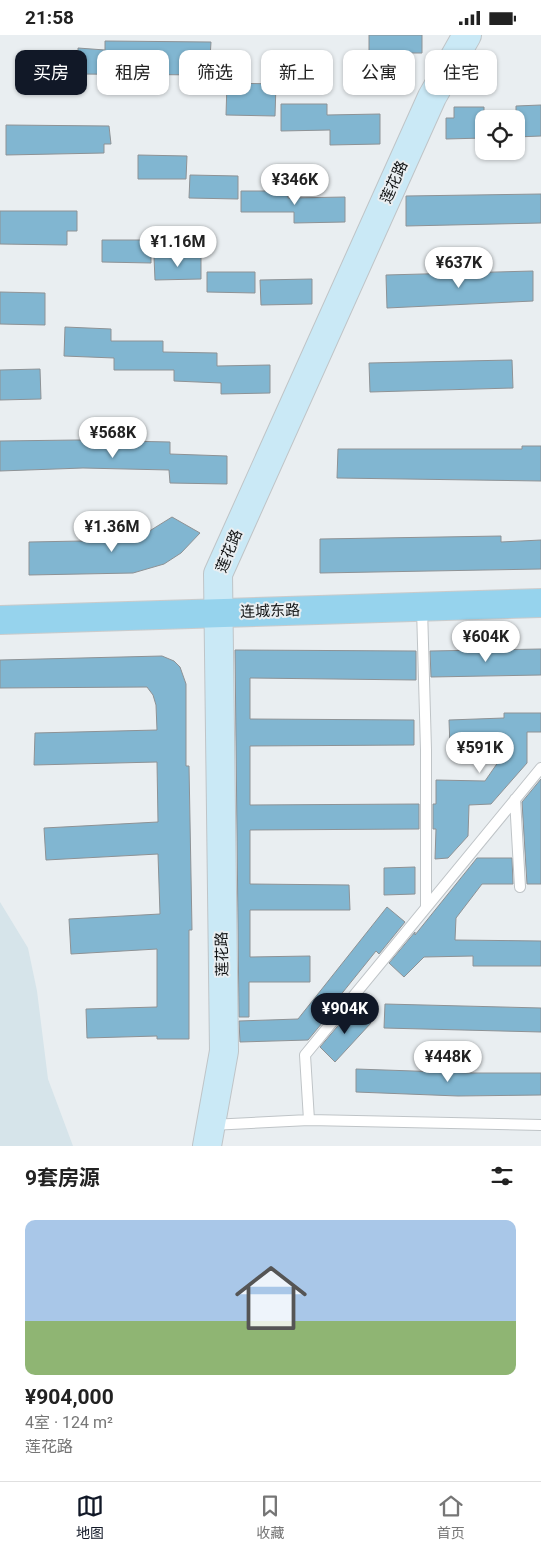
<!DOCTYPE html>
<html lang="zh">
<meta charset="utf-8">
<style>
:root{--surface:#fff;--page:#f6f6f6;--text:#222;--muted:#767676;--line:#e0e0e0;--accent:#111827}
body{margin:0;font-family:Roboto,"Noto Sans SC",sans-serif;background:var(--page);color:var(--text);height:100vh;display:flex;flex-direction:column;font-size:19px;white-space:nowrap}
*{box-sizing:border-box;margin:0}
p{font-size:16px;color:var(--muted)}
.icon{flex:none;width:28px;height:28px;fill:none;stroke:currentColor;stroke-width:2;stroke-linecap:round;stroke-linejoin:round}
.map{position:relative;height:1111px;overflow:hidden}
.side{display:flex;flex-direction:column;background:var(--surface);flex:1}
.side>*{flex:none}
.banner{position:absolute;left:15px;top:15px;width:511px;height:45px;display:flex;gap:10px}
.buttons{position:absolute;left:475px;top:75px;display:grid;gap:10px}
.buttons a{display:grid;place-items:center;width:50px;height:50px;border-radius:10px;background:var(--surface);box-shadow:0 1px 4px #0004;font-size:25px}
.price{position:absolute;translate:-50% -42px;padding:0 11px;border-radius:18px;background:#fff;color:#222;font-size:16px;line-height:32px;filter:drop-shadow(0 1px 2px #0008)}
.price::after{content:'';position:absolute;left:50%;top:30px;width:15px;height:11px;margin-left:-8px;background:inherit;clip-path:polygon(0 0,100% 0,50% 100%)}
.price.active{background:var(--accent);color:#fff}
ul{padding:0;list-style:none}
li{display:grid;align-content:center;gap:10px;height:265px;padding:0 25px}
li+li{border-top:1px solid var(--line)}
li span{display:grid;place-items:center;height:155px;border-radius:10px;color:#555}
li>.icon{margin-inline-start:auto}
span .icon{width:90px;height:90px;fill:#fffc;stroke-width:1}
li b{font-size:21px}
h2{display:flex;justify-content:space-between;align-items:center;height:60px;padding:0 25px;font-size:21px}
.tag{padding:0 18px;border-radius:10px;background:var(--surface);box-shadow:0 1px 4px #0004;font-size:18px;line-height:45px}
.tag.active{background:var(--accent);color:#fff}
.status{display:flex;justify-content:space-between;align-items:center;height:35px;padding:0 25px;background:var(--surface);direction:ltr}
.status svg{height:14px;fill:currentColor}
.tabs{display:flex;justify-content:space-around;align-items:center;height:70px;border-top:1px solid var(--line);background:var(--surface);font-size:14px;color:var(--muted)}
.tabs a{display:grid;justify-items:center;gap:2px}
.tabs .active{color:var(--accent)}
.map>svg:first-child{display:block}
</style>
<div class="status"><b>21:58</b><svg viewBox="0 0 49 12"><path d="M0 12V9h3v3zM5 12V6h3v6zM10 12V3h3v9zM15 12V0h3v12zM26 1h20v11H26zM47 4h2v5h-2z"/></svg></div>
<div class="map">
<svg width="541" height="1111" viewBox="0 0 541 1111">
<rect width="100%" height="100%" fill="#e9eef1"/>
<path fill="#d6e4ea" d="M0 867 28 913 37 956 48 1044 73 1111H0Z"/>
<path fill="#81b6d1" stroke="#8e9295" d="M369 0H422V18H369Z
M105 6 211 7 209 40 78 39V13L105 15Z
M227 48 276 49 275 81 226 80Z
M281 69H327V80L380 79V109L330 110V95L281 96Z
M541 70V101L516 102V71Z
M454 72H484V103L446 104V83H454Z
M6 90 109 91 111 109H104V118L6 120Z
M138 120 187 121 186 144H138Z
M190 140 238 141V164L189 163Z
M241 156H288V163L345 162V187L294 188V177H241Z
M541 159V188L406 191V161Z
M0 176H77V196H67V210L0 209Z
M102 205H151V228L102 227Z
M154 222H201V244L155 245Z
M533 236V266L387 273 386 240Z
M207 237H255V258L207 257Z
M312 244V269L261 270 260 245Z
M0 257 45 258V290L0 289Z
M65 292 111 294V306H163V317L217 318V331L270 330V358L221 359V348L174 346V335H114V323L64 321Z
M512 325 513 353 370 357 369 328Z
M40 334 41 364 0 365V335Z
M77 405 170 407V419L227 421V449L170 448 169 435 83 433 0 436V406Z
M522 411H541V446L337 443 338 414H522Z
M172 482 200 498 181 518 164 529 133 538 29 540V507L135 505Z
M501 501V507L541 505V534L320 538V504Z
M541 614V640L431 642 430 616Z
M235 615 416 616V645L250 643V684L414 685V710L250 711V770L419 769V794L250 795V849L349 850 350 875H250V922L310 921V947H249V982H239Z
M162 621 174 626 180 632 186 649V731H189L192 895H189V1004H157V1001L87 1003 86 974 157 972V914L71 919 69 884 160 879 158 819 46 825 44 793 158 787 157 727 34 730 35 698 157 695 156 670 153 660 147 652 0 653V625Z
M504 678H541V697H527V728L491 769 469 770 468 801 448 823 435 824 436 794H433V769H436V745L485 746 510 710 450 712 449 685 504 683Z
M541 744V849H527L522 767Z
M477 823H512L513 849H482L456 883 455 905 541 906V931H473V921L424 922 404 942 389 928 415 897V900Z
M415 832V859L384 860V833Z
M387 872 405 887 379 919 376 916 339 962 342 964 308 1005 240 1007 239 986 298 984Z
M385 969 541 973V997L384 993Z
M353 973 371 988 335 1027 320 1012Z
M356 1034 471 1038H541V1060L458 1061 356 1057Z"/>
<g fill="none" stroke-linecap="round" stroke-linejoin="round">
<g stroke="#bfc4c7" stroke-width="12">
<path id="service" d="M422 573 426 715V872
M515 764 520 852
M309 1085 541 1090
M211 1090 309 1085 305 1020 541 733"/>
</g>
<g stroke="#bfc4c7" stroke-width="30">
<path id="secondary" d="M207 1111 224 1016 218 539 432 62 467 0"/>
</g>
<g stroke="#cbcbcb" stroke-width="30">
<path id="primary" d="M0 585 541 568"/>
</g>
<use href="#service" stroke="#fff" stroke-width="10"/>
<use href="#secondary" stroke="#cae9f6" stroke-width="28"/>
<use href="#primary" stroke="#96d3ed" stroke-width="28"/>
</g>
<g text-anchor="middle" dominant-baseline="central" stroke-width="4" stroke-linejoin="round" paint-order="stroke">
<g font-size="15" fill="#111314" stroke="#e9eef1">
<text transform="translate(394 147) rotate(-66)">莲花路</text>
<text transform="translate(229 516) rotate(-68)">莲花路</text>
<text transform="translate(270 576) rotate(-2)">连城东路</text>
<text transform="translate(222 919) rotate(-91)">莲花路</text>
</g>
</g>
</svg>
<div class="buttons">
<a><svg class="icon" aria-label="locate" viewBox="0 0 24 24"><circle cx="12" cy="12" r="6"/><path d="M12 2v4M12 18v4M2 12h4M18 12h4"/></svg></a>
</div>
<b class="price" style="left:295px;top:171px">¥346K</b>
<b class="price" style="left:178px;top:233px">¥1.16M</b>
<b class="price" style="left:459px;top:254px">¥637K</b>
<b class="price" style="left:113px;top:424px">¥568K</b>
<b class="price" style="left:112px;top:518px">¥1.36M</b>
<b class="price" style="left:486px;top:628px">¥604K</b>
<b class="price" style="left:480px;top:739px">¥591K</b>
<b class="price active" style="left:345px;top:1000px">¥904K</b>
<b class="price" style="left:448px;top:1048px">¥448K</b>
<div class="banner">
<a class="tag active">买房</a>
<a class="tag">租房</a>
<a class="tag">筛选</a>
<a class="tag">新上</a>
<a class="tag">公寓</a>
<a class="tag">住宅</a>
</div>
</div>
<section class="side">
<h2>9套房源<svg class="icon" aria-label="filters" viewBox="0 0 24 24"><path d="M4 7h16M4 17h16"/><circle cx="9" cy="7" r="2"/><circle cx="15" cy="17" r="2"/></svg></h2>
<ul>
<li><span style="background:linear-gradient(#a9c7e8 65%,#8fb573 0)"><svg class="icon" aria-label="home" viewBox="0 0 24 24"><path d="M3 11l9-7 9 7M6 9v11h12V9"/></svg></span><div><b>¥904,000</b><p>4室 · 124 m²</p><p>莲花路</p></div></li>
</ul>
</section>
<nav class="tabs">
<a class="active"><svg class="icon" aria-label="map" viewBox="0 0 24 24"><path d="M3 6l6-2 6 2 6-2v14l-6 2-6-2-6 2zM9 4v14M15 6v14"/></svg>地图</a>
<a><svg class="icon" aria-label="saved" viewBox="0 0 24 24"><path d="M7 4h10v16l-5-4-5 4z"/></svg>收藏</a>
<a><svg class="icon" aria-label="home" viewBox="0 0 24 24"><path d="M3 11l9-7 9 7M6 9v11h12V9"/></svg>首页</a>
</nav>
